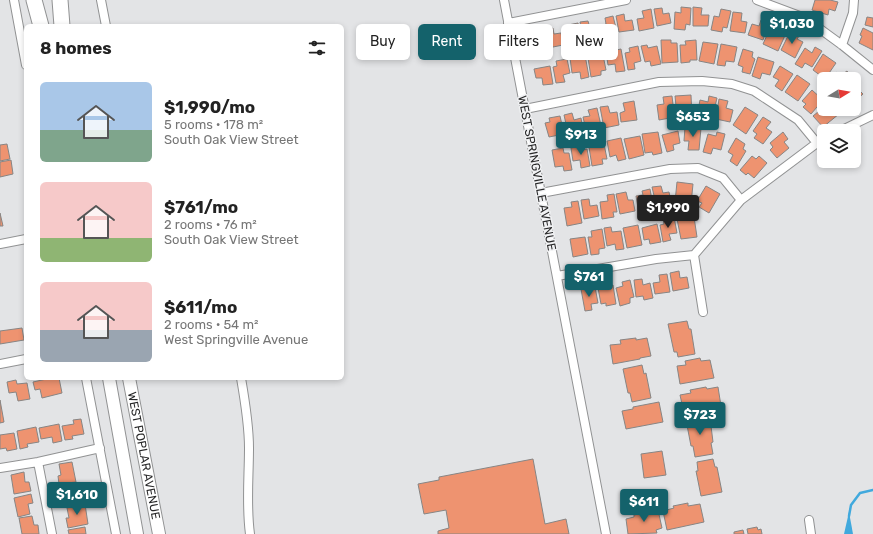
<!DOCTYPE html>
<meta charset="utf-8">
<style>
:root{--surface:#fff;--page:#f2f2f2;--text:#222;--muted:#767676;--accent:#14626b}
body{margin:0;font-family:Rubik,sans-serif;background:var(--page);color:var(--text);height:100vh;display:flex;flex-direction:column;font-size:15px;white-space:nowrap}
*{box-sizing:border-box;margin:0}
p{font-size:13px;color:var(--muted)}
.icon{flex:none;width:22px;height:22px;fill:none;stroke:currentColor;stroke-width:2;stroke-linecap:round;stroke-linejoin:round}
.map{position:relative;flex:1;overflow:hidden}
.side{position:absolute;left:24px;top:24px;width:320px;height:356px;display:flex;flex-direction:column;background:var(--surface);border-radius:6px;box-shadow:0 2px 6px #0003}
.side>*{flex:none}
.hud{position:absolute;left:356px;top:24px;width:380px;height:36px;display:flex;gap:8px}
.needle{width:26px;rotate:79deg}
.controls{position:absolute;left:817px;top:72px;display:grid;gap:8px}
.controls a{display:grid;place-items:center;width:44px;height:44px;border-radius:6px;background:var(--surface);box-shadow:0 2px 6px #0003;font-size:20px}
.price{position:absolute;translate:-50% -34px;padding:0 9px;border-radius:4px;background:var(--accent);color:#fff;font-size:13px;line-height:26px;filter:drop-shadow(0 1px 2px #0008)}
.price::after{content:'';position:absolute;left:50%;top:24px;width:12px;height:9px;margin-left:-6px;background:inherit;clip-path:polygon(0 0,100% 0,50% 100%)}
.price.current{background:#222;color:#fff}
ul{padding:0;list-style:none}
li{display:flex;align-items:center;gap:12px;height:100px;padding:0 16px}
li span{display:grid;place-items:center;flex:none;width:112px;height:80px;border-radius:6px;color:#555}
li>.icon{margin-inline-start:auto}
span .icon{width:48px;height:48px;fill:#fffc;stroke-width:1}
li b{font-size:17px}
h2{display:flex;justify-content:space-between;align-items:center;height:48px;padding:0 16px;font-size:17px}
.chip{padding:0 14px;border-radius:6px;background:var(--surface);box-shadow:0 2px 6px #0003;font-size:14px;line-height:36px}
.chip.current{background:var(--accent);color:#fff}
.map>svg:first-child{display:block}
</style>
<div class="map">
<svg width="873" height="534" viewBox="0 0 873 534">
<rect width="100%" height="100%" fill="#e3e4e6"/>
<path fill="#41a9dd" d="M849 512 853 534H844Z"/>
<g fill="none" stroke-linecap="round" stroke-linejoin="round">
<path stroke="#41a9dd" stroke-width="2.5" d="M849 516 851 505 860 493 873 490"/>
</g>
<path fill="#ee9370" stroke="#878584" d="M815 0H830L838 2 835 11 829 9 828 15 812 10Z
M681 7 691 8 690 25 686 24 685 30 674 29 675 12 681 13Z
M693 7 702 8 701 15H709L708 26H693Z
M662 8 663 14 669 13 671 23 657 26 654 9Z
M651 9 654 28 639 31 637 19 644 18 642 11Z
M721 9 731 11 727 28 723 27 722 32 711 30 714 16 719 17Z
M733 12 742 13 741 21 747 22 745 33 730 31Z
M624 14 625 21 632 20 634 30 619 32 616 16Z
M613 16 617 32 602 36 600 26 606 24 605 18Z
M867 17 873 18V27L865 25Z
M761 20 769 23 763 40 748 35 752 24 759 26Z
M588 21 590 28 597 27 599 38 584 41 580 22Z
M578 23 582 45 566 48 563 33 569 32 568 25Z
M772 24 787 31 778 51 763 44Z
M553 28 554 34 561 33 563 45 548 48 544 30Z
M863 28 873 33V50L859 43 862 36 860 35Z
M542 30 545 49 530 52 528 39 534 38 533 31Z
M790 32 799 36 797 39 803 42 795 58 781 50Z
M661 40H671V43H677L678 62 662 63Z
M696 40 697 60H690V62L681 63 680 45H686L685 41Z
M703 42 718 44 714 64 699 61Z
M721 44 737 47 734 62 726 61 725 66 717 65Z
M647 45 648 48 657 46 661 64 651 66 650 61 645 62 641 46Z
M638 46 641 61 634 63 635 69 628 70 625 53 630 52 629 48Z
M815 47 822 51 812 67 805 63 802 68 795 64 805 48 812 53Z
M621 49 625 71 616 72 615 64 608 65 606 52Z
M743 49 753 52 752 57 755 59 750 74 742 72 743 67 738 65Z
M823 54 836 63 825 79 813 70Z
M585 55 589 77 581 79 580 72 572 73 570 58Z
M603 55 606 70 601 71V75L591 77 588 58Z
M758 57 774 62 770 75 762 73 760 79 752 76Z
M567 59 570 73 563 75 565 82 556 83 553 67 557 66 556 61Z
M550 66 553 84 543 85 542 78H536L534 69Z
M780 66 793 74 782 91 775 86 779 80 773 77Z
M847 71 853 79H829L837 72 840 76Z
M797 75 810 84 798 101 785 92Z
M854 80 860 87 858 89 863 94 854 102Z
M812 90 823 100 811 114 803 107 806 104 802 101Z
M691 95 692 118 681 119V115L677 116 675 96Z
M672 96 674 113 669 114 670 118 659 120 657 105 664 104 663 97Z
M709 96 717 98 713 115 709 114 708 118 697 116 700 100 708 102Z
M719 99 728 101 726 108 733 110 730 122 716 119Z
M634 101 637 120 621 122 620 113 625 111 623 103Z
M608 106 610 113 617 112 619 125 604 128 600 107Z
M745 107 758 115 746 134 733 125Z
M824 107V109H835L839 114 823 127 813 116Z
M597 108 602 130 587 134 583 117 590 116 588 110Z
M572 113 574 120 581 118 583 130 568 133 564 115Z
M560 116 564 134 549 137 545 123 550 122 549 118Z
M763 117 771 122 766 128 772 132 763 144 754 138 757 134 753 131Z
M685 127 701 128 699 150H688L689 141H684Z
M678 131 680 143 673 145 674 150 667 152 662 135Z
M658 132 662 153 653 155 652 152 645 153 642 134Z
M717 132 725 134 721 150 713 148 711 154 703 152 708 134 716 136Z
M783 132 788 139 784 142 789 148 777 158 770 150 773 147 770 143Z
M640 136 644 155 629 159 624 139Z
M621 138 626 159 618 161 616 155 610 157 607 141Z
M736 138 745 144 743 149 746 151 737 166 730 161 733 155 728 152Z
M7 144 10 159 0 161V145Z
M604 144 607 159H602L603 164 592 166 589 147Z
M582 146 583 150 587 149 590 166 581 168 580 160 573 161 571 148Z
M563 148 564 153H569L572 170 564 171 563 166 555 167 552 150Z
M752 156 756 159 759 156 767 163 754 178 748 173 746 175 740 170Z
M11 160 13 174 0 177V162Z
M677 182 693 184 691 204 675 202Z
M661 186 663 193 669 192 672 206 661 208 660 203 656 204 652 187Z
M706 186 720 194 709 213 699 207 702 203 697 201Z
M650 189 653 206 649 207 650 212 639 214 636 196 643 195 642 191Z
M626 192 628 200H633L635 211 620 214 616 194Z
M614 194 617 212H613L614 217 602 219 600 202 608 201 607 195Z
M589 199 590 206 597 205 599 216 584 219 581 200Z
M578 201 582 223 567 226 564 208 572 207 571 202Z
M0 213 3 226H0Z
M674 217 677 233 669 234 671 240 663 242 660 225 664 224 663 219Z
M694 217 697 237 681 239 677 219Z
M657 224 661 242 650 244 649 239 644 240 642 228Z
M638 225 642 245 627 248 623 228Z
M611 227 612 232 621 231 624 249 616 250 615 244 607 246 604 228Z
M602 229 605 248 599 249V254L591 255 588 237H592L591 231Z
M585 237 588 254 573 257 570 239Z
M679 271 680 278 687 277 689 288 673 291 670 273Z
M667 274 670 292 655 294 653 283 660 282 659 275Z
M642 279 643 285 650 283 653 298 644 300 643 296 636 297 634 280Z
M630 280 634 297 630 298V303L620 306 616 288 623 286 622 282Z
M613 285 616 304 606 306V303L601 304 598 288Z
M595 287 598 303 591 304 592 310 585 311 581 289Z
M687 321 689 329H691L695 354 678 357 677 352H674L668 324Z
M22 328 24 340 0 344V331Z
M636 338V340L647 338 651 356 640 358V359L613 364 610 345 621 344 620 340Z
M700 358 701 361 710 360 714 378 680 384 677 366 686 365 685 361Z
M642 365 644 374 646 373 651 398 632 402 630 393H628L623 369Z
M51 378H59L62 393 42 398 40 389 35 390 33 382Z
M16 380 17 384 27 383 30 399 18 401 16 392 9 393 7 382Z
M706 387 707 389 718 387 721 406 684 413 680 395 691 393 690 390Z
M0 400 4 422 0 423Z
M659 402 663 422 626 429 622 411 633 409V407Z
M706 416 708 427 711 426 713 442 711 443 713 454 695 457 693 446H691L686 420Z
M81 419 84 434 72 436 73 439 65 440 62 426 74 424 73 420Z
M59 424 62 441 53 443 52 437 41 439 39 428Z
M36 427 39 442 27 444 28 447 20 449 17 431Z
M14 433 17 449 7 451 6 448 0 449V435Z
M662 451 666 475 644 478 641 454Z
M533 459 545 524 566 519 569 534H438V531L449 528 446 510 424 514 418 484 439 480V477Z
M713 459 715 467H717L722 492 701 496 696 471H698L697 462Z
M72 462 76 482 59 484 58 476 61 475 59 464Z
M24 472 25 482H29L31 491 14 494 11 475Z
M79 484 83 502 67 505 65 496 61 497 60 488Z
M31 494 33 503 28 504 30 514 18 517 14 498Z
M688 503V506L700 504 704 522 667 530 663 511 674 508 673 506Z
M85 504 88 524 68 528 66 518H69L67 508Z
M658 510 662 528 656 530 657 533 628 534 626 519 634 517V515Z
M32 516 34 525H38L39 534H22L19 518Z
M85 527 86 534H69L68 530Z
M757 527 758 530 761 529 762 534H748L747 529Z
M743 530 744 534H734V532Z"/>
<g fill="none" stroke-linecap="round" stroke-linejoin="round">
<g stroke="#919293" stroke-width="10">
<path id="minor" d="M14 0 26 65
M101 0 106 26
M504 0 606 534
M757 0 805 18 842 45 873 70
M508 23 626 0
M842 45 853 13 854 0
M525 109 659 82 702 81 732 84 754 91 798 120 817 143
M840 131 873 115
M541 193 670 169 698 168 723 178 741 200
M0 244 26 239
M557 276 656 259 694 255
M703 312 694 255 741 200 817 143 824 139
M0 364 26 359
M86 378 116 534
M241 378C245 401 249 425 249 448 249 477 246 505 250 534
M38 462 52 534
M0 468 38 462 100 448
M809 520 811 534"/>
</g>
<g stroke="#919293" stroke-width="14">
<g id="secondary">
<path d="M109 378 137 534"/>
<path id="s1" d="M129 378 159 534"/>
</g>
</g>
<g stroke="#919293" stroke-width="17">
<path id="motorway" d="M34 0 41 26
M60 0 62 26"/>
</g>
<use href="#minor" stroke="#fff" stroke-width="8"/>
<use href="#secondary" stroke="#fff" stroke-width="12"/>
<use href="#motorway" stroke="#fff" stroke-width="15"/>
</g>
<g text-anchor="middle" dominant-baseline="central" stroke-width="3" stroke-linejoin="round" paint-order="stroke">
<g font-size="12" fill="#282829" stroke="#f0f1f3">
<text transform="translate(537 173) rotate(79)">WEST SPRINGVILLE AVENUE</text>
<text stroke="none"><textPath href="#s1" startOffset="79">WEST POPLAR AVENUE</textPath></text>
</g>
</g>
</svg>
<div class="controls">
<a><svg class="needle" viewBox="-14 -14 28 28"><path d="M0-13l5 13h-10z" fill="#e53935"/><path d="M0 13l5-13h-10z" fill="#767676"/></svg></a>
<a><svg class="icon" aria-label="layers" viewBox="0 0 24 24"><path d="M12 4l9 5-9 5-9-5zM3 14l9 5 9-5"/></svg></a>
</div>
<b class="price" style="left:792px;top:45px">$1,030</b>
<b class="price" style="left:693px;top:138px">$653</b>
<b class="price" style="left:581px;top:156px">$913</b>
<b class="price current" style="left:668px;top:229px">$1,990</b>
<b class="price" style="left:589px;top:298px">$761</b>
<b class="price" style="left:700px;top:436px">$723</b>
<b class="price" style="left:77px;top:516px">$1,610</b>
<b class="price" style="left:644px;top:523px">$611</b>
<div class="hud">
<a class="chip">Buy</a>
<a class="chip current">Rent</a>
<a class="chip">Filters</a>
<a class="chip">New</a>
</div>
<section class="side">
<h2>8 homes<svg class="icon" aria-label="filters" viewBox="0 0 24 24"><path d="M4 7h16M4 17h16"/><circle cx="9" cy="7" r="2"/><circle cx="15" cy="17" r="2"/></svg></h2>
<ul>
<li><span style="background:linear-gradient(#a9c7e8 60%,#7fa58c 0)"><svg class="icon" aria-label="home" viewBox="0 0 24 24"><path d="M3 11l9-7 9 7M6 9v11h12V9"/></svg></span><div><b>$1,990/mo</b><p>5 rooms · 178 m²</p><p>South Oak View Street</p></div></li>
<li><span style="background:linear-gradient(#f6c9c9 70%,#8fb573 0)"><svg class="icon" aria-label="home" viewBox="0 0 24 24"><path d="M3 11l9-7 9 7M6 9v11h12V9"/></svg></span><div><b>$761/mo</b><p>2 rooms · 76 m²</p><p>South Oak View Street</p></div></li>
<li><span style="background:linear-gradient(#f6c9c9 60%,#9aa5b1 0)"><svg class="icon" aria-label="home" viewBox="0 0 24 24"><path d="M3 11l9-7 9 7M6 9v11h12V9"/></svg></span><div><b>$611/mo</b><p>2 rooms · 54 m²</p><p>West Springville Avenue</p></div></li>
</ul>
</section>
</div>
